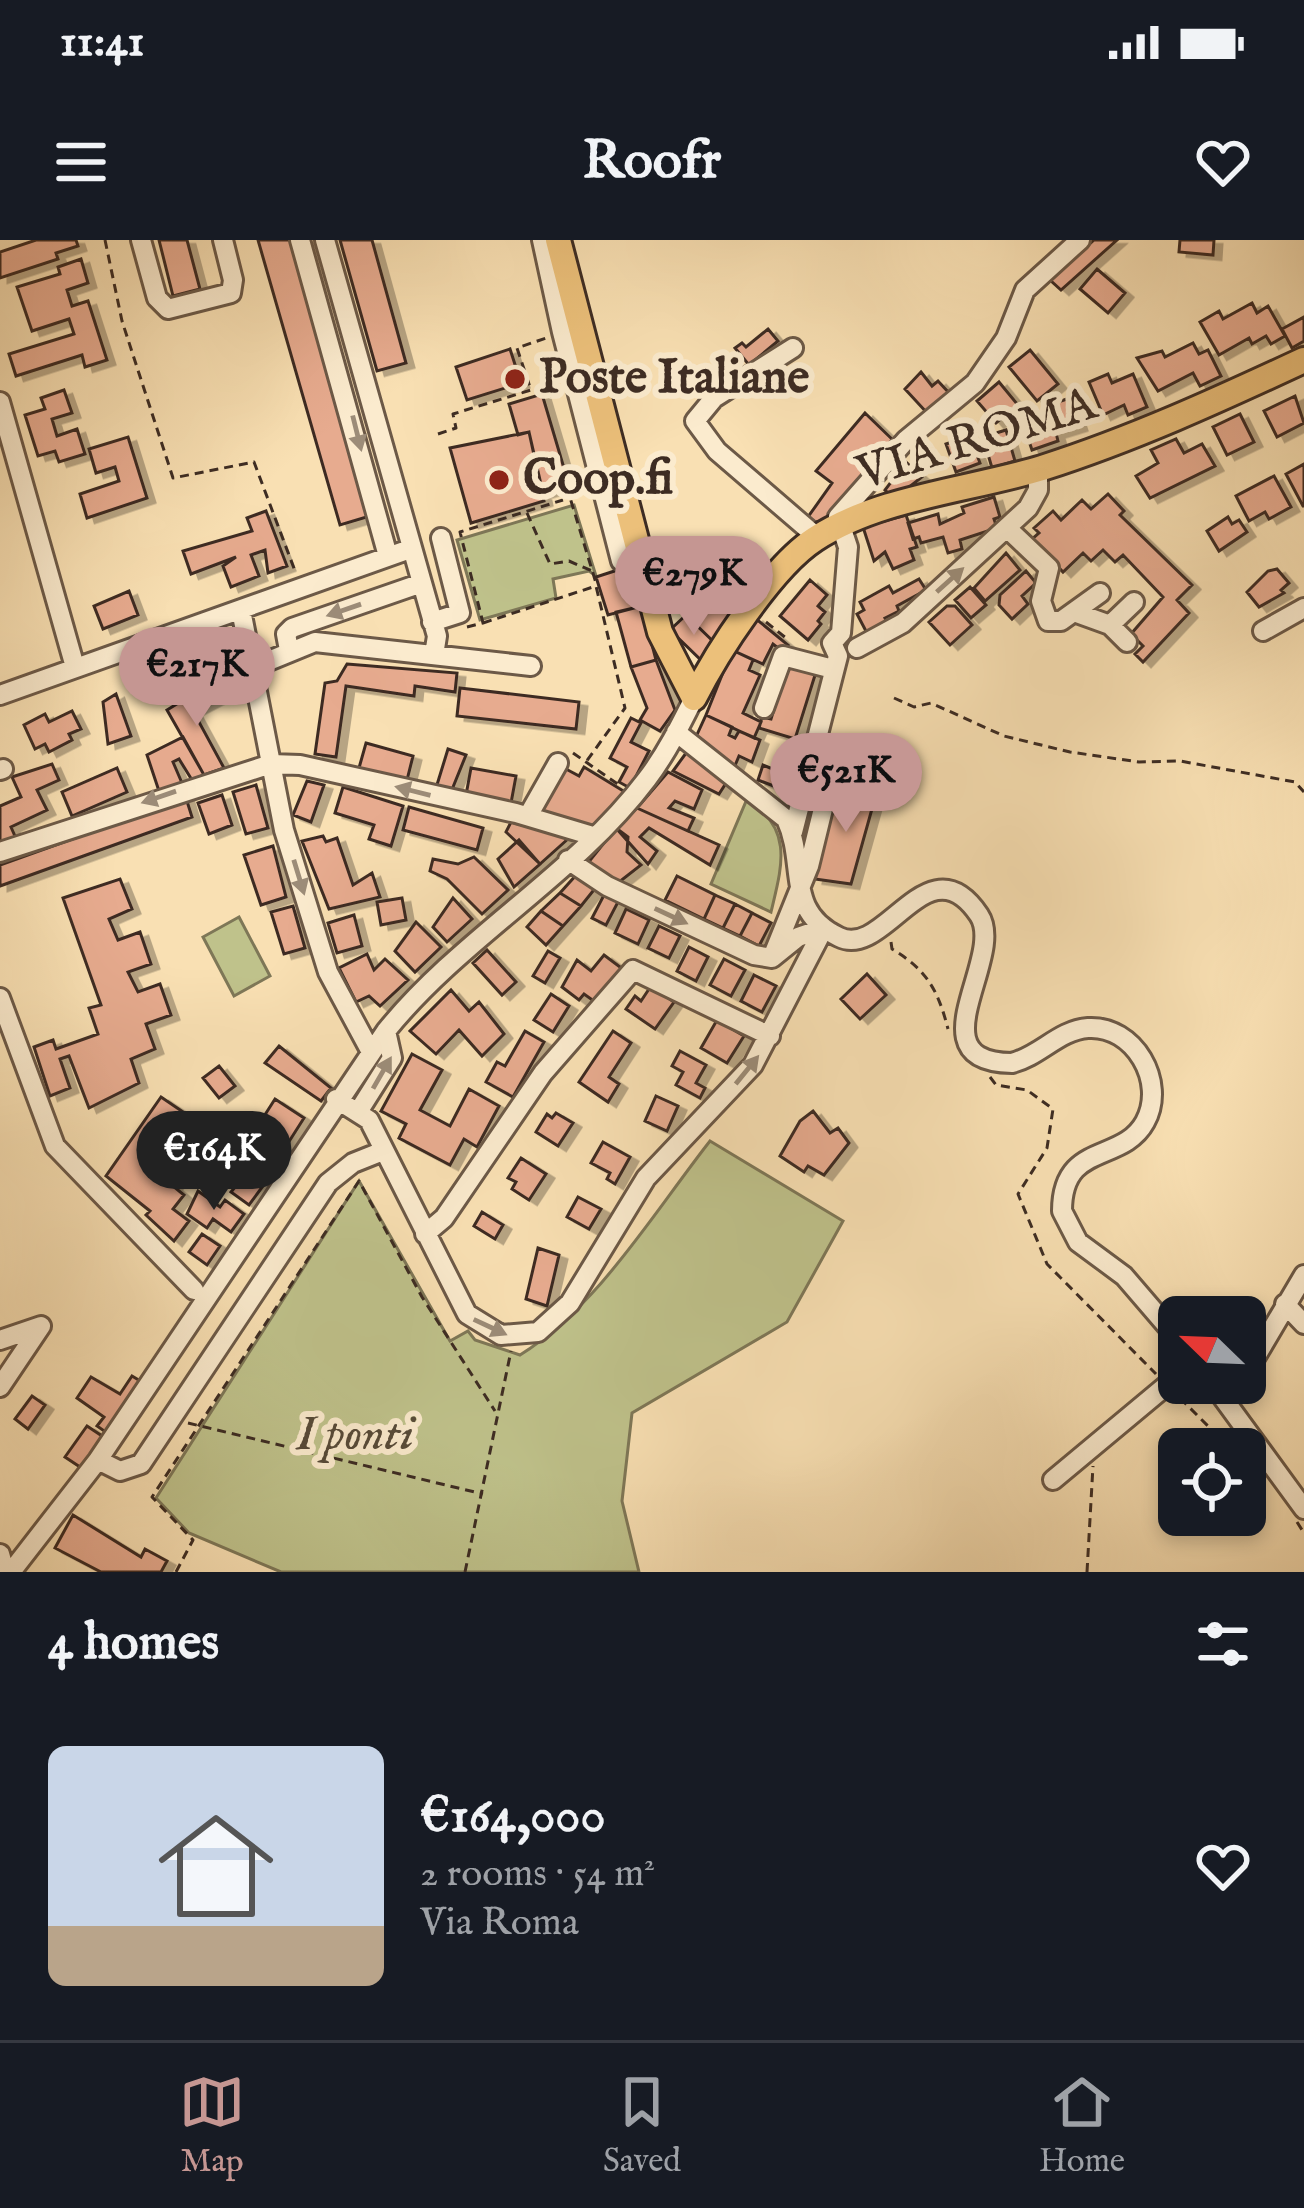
<!DOCTYPE html>
<meta charset="utf-8">
<style>
:root{--surface:#171b24;--page:#20242c;--text:#f1f3f6;--muted:#9ea1a6;--line:#363941;--accent:#c59692}
body{margin:0;font-family:"IM FELL English",serif;background:var(--page);color:var(--text);height:100vh;display:flex;flex-direction:column;font-size:45px;white-space:nowrap}
*{box-sizing:border-box;margin:0}
p{font-size:39px;color:var(--muted)}
.icon{flex:none;width:66px;height:66px;fill:none;stroke:currentColor;stroke-width:2;stroke-linecap:round;stroke-linejoin:round}
.map{position:relative;height:1332px;overflow:hidden}
.side{display:flex;flex-direction:column;background:var(--surface);flex:1}
.side>*{flex:none}
.needle{width:78px;rotate:293deg}
.tools{position:absolute;left:1158px;top:1056px;display:grid;gap:24px}
.tools a{display:grid;place-items:center;width:108px;height:108px;border-radius:18px;background:var(--surface);box-shadow:0 6px 18px #0003;font-size:60px}
.price{position:absolute;translate:-50% -102px;padding:0 27px;border-radius:42px;background:var(--accent);color:#111;font-size:39px;line-height:78px;filter:drop-shadow(0 3px 6px #0008)}
.price::after{content:'';position:absolute;left:50%;top:72px;width:36px;height:27px;margin-left:-18px;background:inherit;clip-path:polygon(0 0,100% 0,50% 100%)}
.price.on{background:#222;color:#fff}
ul{padding:0;list-style:none}
li{display:flex;align-items:center;gap:36px;height:300px;padding:0 48px}
li+li{border-top:3px solid var(--line)}
li span{display:grid;place-items:center;flex:none;width:336px;height:240px;border-radius:18px;color:#555}
li>.icon{margin-inline-start:auto}
span .icon{width:144px;height:144px;fill:#fffc;stroke-width:1}
li b{font-size:51px}
h2{display:flex;justify-content:space-between;align-items:center;height:144px;padding:0 48px;font-size:51px}
.status{display:flex;justify-content:space-between;align-items:center;height:84px;padding:0 60px;background:var(--surface);direction:ltr}
.status svg{height:33px;fill:currentColor}
header{display:flex;justify-content:space-between;align-items:center;height:156px;padding:0 48px;background:var(--surface);font-size:54px;font-weight:700}
.tabs{display:flex;justify-content:space-around;align-items:center;height:168px;border-top:3px solid var(--line);background:var(--surface);font-size:33px;color:var(--muted)}
.tabs a{display:grid;justify-items:center;gap:6px}
.tabs .on{color:var(--accent)}
.map>svg:first-child{display:block}
</style>
<div class="status"><b>11:41</b><svg viewBox="0 0 49 12"><path d="M0 12V9h3v3zM5 12V6h3v6zM10 12V3h3v9zM15 12V0h3v12zM26 1h20v11H26zM47 4h2v5h-2z"/></svg></div>
<header><svg class="icon" aria-label="menu" viewBox="0 0 24 24"><path d="M4 6h16M4 12h16M4 18h16"/></svg>Roofr<svg class="icon" aria-label="heart" viewBox="0 0 24 24"><path d="M12 20l-8-8c-3-5 5-10 8-4 3-6 11-1 8 4z"/></svg></header>
<div class="map">
<svg width="1304" height="1332" viewBox="0 0 1304 1332">
<defs>
<filter id="shadow"><feDropShadow dx="8" dy="4.5" stdDeviation="0" flood-color="#0004"/></filter>
</defs>
<rect width="100%" height="100%" fill="#f9e0b3"/>
<filter id="stains"><feTurbulence type="fractalNoise" baseFrequency=".00167" numOctaves="4"/><feColorMatrix values="0 0 0 0 .2 0 0 0 0 .09 0 0 0 0 .02 0 0 0 .5 -.17"/></filter>
<radialGradient id="worn" r=".72"><stop offset=".6" stop-color="#630" stop-opacity="0"/><stop offset="1" stop-color="#630" stop-opacity=".3"/></radialGradient>
<path fill="#bfc28b" stroke="#7e7757" stroke-width="3" d="M574 265 596 336 589 331 553 339 556 358 480 380 457 300Z
M747 559C794 589 782 626 771 672L711 644Z
M239 677 270 736 234 756 203 697Z
M710 901 843 981 787 1082 632 1173 622 1261 639 1332H281L189 1293 156 1258 359 941 450 1101 468 1091 475 1100 520 1115C599 1065 652 975 710 901Z"/>
<path fill="#e7ab8f" stroke="#3d2c23" stroke-width="3" filter="url(#shadow)" d="M36 0H76L78 6 56 13 58 19 0 38V12Z
M159 0H187L200 49 173 56Z
M258 0H290L370 276 340 285Z
M340 0H372L406 123 377 131Z
M1094 0H1117L1061 50 1050 40Z
M1180 0H1214L1213 15 1179 12Z
M81 19 88 43 67 50 72 66 88 61 107 120 85 127 82 115 16 136 9 114 74 94 69 79 32 91 17 47 60 34 58 27Z
M1097 29 1125 53 1108 73 1080 49Z
M1252 63 1257 73 1268 66 1285 96 1271 104 1266 96 1252 104 1249 98 1219 115 1200 82 1219 71 1223 79Z
M1304 77V101L1292 108 1282 89Z
M768 89 778 101 749 125 735 108 742 103 746 107Z
M1193 103 1199 114 1208 110 1221 136 1200 146 1193 133 1158 151 1137 118 1162 111 1165 117Z
M510 109 521 143 467 160 456 127Z
M1030 110 1058 144 1037 161 1009 127Z
M921 132 932 146 938 141 950 154 928 174 905 149Z
M1108 134 1112 143 1133 134 1147 167 1128 175 1124 165 1103 175 1089 142Z
M999 142 1018 165 996 183 977 161Z
M64 150 72 173 52 179 57 196 77 189 85 214 59 222 55 211 38 216 25 175 45 169 41 158Z
M542 154 569 245 543 253 529 192 518 195 509 164Z
M1295 156 1304 183 1277 197 1264 171Z
M1070 158 1079 186 1056 193 1058 201 1032 210 1025 189 1018 191 1014 179 1049 175 1046 166Z
M865 173 896 203 827 281 815 282 808 277 832 243 816 231Z
M1240 174 1254 202 1227 215 1213 187Z
M1006 190 1015 221 992 228 983 197Z
M529 192 544 261 471 283 450 208Z
M970 196 980 223 956 232 946 204Z
M128 197 147 258 87 278 80 254 119 241 115 227 96 233 89 209Z
M1176 199 1184 213 1202 204 1215 226 1150 258 1136 236 1158 223 1151 210Z
M906 222 922 237 894 259 885 250Z
M1304 224V266H1303L1286 234Z
M1274 236 1291 267 1269 279 1265 272 1249 281 1236 256Z
M1108 254 1124 271 1120 275 1192 345 1177 360 1189 373 1143 422 1135 414 1143 406 1131 394 1163 357 1123 315 1115 322 1103 310 1091 321 1083 313 1063 332 1032 299 1039 293 1034 288 1053 271 1061 280 1082 260 1091 269Z
M994 257 1000 277 994 279 997 288 960 300 962 309 948 313 943 297 921 303 919 297 913 299 908 283 938 274 940 284 964 273 962 267Z
M266 271 287 326 268 333 265 310 251 315 259 336 231 347 223 326 236 317 191 334 183 311 252 291 247 278Z
M906 275 917 307 910 309 914 320 893 329 885 312 874 321 863 287Z
M1228 277 1232 284 1239 280 1247 292 1219 311 1207 291Z
M1006 313 1020 330 985 361 974 348Z
M630 326 642 366 608 375 596 337Z
M1277 329 1289 343 1281 350 1284 353 1259 367 1247 352 1268 331Z
M1026 331 1036 343 1022 356 1028 364 1012 379 999 365 1000 355Z
M723 335 736 346 742 338 762 354 718 406 686 375 703 358 709 363Z
M919 339 926 350 897 366 899 371 885 378 888 383 868 395 857 374 864 370 860 362 889 346 893 353Z
M810 340 827 355 818 366 825 372 818 381 821 384 808 400 780 376Z
M970 347 986 365 971 378 955 360Z
M129 351 138 375 103 389 94 366Z
M642 366 656 420 631 427 616 372Z
M947 366H955L972 385 950 405 929 382Z
M686 375 718 406 703 422 670 390Z
M755 378 788 405 782 411 773 404 763 424 732 410Z
M732 410 753 420 749 430 760 435 743 473 761 482 754 498 706 475Z
M656 420 675 470 660 491 640 480 647 468 631 427Z
M347 424 457 433 455 452 415 446 414 456 346 446 336 517 315 514 325 443 337 441Z
M788 424 816 432 795 499 759 488 762 477 771 479Z
M211 443 220 457 193 471 224 528 204 535 167 470Z
M460 448 579 462 576 489 457 476Z
M116 454 131 496 108 504 103 462Z
M72 471 81 489 69 494 72 500 49 512 45 504 35 509 24 485 45 474 49 482Z
M706 475 732 487 729 495 735 498 739 491 760 500 752 522 739 516 734 528 695 499Z
M631 478 641 483 631 502 649 511 630 548 619 542 627 527 610 518Z
M183 497 204 535 192 540 179 519 173 522 182 543 159 551 147 515Z
M366 503 413 516 407 540 359 528Z
M448 509 466 515 451 552 436 548Z
M689 509 728 540 719 554 673 531Z
M782 510 805 518 792 553 758 540 763 525 775 530Z
M52 524 59 540 37 550 47 570 11 587 18 603 0 611V566L21 557 12 537Z
M584 527 625 552 593 590 539 575 557 538 566 529 579 536Z
M117 528 127 552 72 576 62 552Z
M471 528 516 536 511 563 466 555Z
M668 532 702 550 694 569 675 561 669 568 694 578 688 591 637 568Z
M307 541 324 545 311 582 293 575Z
M844 543 877 551 851 644 815 639 832 565 839 567Z
M256 545 268 588 246 594 233 552Z
M343 547 403 566 391 606 369 599 374 585 335 573Z
M222 555 232 585 209 594 198 563Z
M186 558 192 577 0 646V625Z
M409 567 483 588 477 610 403 590Z
M637 568 719 605 710 625 649 588 640 597 657 611 648 624 616 588Z
M511 582 569 598 540 624 506 592Z
M616 588 628 597 627 612 641 625 614 646 587 624Z
M323 596 326 602 337 598 353 645 372 633 380 657 329 669 302 601Z
M519 600 540 624 514 647 498 619Z
M273 606 286 657 261 665 244 615Z
M474 617 508 650 482 674 447 639 430 631 433 619 458 624Z
M578 633 597 646 581 666 560 653Z
M677 636 715 655 704 679 665 660Z
M120 639 132 669 109 679 118 700 140 692 151 724 128 732 138 752 160 744 171 775 146 784 155 809 131 819 139 843 89 868 69 816 60 819 70 848 50 856 34 807 53 800 56 809 98 794 89 768 101 765 63 658Z
M560 653 581 666 563 686 541 671Z
M604 655 618 662 606 685 592 678Z
M715 655 735 664 723 688 704 679Z
M402 658 406 680 381 685 377 662Z
M453 658 472 679 447 702 433 687Z
M735 664 752 673 740 696 723 688Z
M293 666 305 708 284 714 271 672Z
M626 669 649 680 638 704 615 693Z
M541 671 563 686 546 705 527 687Z
M752 673 771 683 759 706 740 696Z
M354 675 362 706 337 713 328 683Z
M416 682 441 707 415 732 395 711Z
M659 686 680 696 669 718 648 708Z
M689 707 708 717 696 741 677 731Z
M487 710 516 742 502 755 473 723Z
M548 711 560 718 545 743 533 736Z
M367 714 374 730 385 719 408 740 380 766 369 756 356 762 339 728Z
M604 715 624 730 598 764 584 754 579 760 562 747 577 720 591 731Z
M724 719 745 730 731 756 710 745Z
M867 734 886 755 860 779 841 759Z
M754 735 776 746 762 772 741 761Z
M651 746 674 762 655 789 626 769 635 756 641 761Z
M451 750 469 771 479 762 504 794 482 816 459 790 436 814 410 791Z
M551 754 569 766 553 792 534 780Z
M717 780 744 796 727 823 701 808Z
M525 791 544 802 513 857 486 842 497 822 505 826Z
M613 791 631 803 609 837 619 844 608 862 579 842Z
M279 806 331 848 321 861 265 823Z
M680 811 706 825 696 843 705 848 700 858 676 845 683 832 672 826Z
M412 814 442 830 420 870 450 886 469 849 499 866 477 907 464 899 450 925 399 898 406 884 381 871Z
M219 826 235 846 219 858 203 838Z
M656 856 678 866 667 891 645 881Z
M161 857 214 893 173 946 184 955 173 969 189 981 174 1001 146 975 150 971 106 936Z
M275 859 304 878 276 922 247 903Z
M813 871 830 893 838 888 849 903 824 935 808 926 804 932 780 916 800 881Z
M556 873 573 883 558 906 536 892 547 874 552 878Z
M603 902 630 917 615 944 607 939 610 933 591 923Z
M226 906 250 923 244 932 263 946 249 965 231 952 236 946 211 927Z
M521 918 546 934 529 960 512 949 516 942 508 938Z
M198 951 220 967 225 960 244 974 231 992 213 979 207 988 187 974Z
M578 957 601 969 589 989 567 977Z
M482 972 503 985 495 999 474 986Z
M202 994 220 1006 207 1025 189 1012Z
M538 1008 559 1015 547 1066 526 1059Z
M132 1136 142 1142 107 1193 97 1186 104 1177 77 1158 91 1137 120 1154Z
M32 1156 45 1165 28 1189 15 1179Z
M87 1186 105 1198 83 1229 65 1217Z
M73 1275 141 1317 145 1309 167 1321 161 1332H101L55 1308Z"/>
<g fill="none" stroke-linecap="round" stroke-linejoin="round">
<g stroke="#6c5947" stroke-width="24">
<path id="minor" d="M141 0 157 58 168 69 231 53 233 40 223 0
M300 0 388 316
M325 0 437 396 434 415
M542 0 562 92
M579 86 562 92 621 321 640 315
M793 108 714 158 695 181 717 211 817 297
M0 162 75 427
M1007 288 1049 328 1041 361 1048 381H1061L1100 353
M241 370 284 590 328 732 371 812
M1074 372 1110 385 1134 362
M432 382 460 373 441 298
M1110 385 1127 402
M1263 391 1304 368
M857 408 903 383 1028 268 1038 250V229
M289 410 286 394 292 388 419 344
M254 427 315 402 531 426
M0 455 410 309
M764 468 783 416 833 429
M676 492 786 579C807 624 784 671 839 697 885 720 928 599 979 675 1007 717 912 822 1012 823 1040 816 1059 790 1088 788 1134 785 1167 842 1145 882 1122 924 1062 901 1062 971L1078 1002 1124 1036 1179 1100
M0 530 3 529
M528 576 558 523
M793 592 838 416 832 403 841 393 848 307 838 277 906 200 975 143 1006 98 1025 50 1080 0
M0 612 271 524 300 525 516 573 593 596
M568 620 607 646 754 715 772 718 798 697 824 688
M773 715 809 626 831 536 839 534
M0 758 55 906 194 1050
M336 859 369 880 467 1074 501 1095 538 1092 570 1063 646 938 753 825 824 688
M358 872 392 818 386 791
M425 994 444 978 543 833 633 730 770 796
M1285 1064 1304 1084
M0 1100 41 1086 0 1147
M1245 1135 1304 1035
M1212 1143 1304 1269
M98 1220 120 1231 141 1224 328 943 353 923 383 911
M1053 1240 1179 1135
M0 1314 5 1332
M11 1332 98 1220 386 791C462 697 574 636 647 539 666 514 680 486 694 458"/>
</g>
<g stroke="#3d2c23" stroke-width="30">
<path id="major" d="M558 0 660 392 694 458C717 412 772 327 815 299 879 257 970 250 1042 228 1133 199 1218 160 1304 120"/>
</g>
<path stroke="#3d2c23" stroke-width="3" stroke-dasharray="9 6" stroke-linecap="butt" d="M105 0 122 81 173 238 254 222 295 331
M438 194 456 188 453 174 531 150 517 108 549 97
M587 244 568 251 596 343
M527 273 550 324 569 321 592 331
M766 382 786 398
M483 383 596 346 625 468 586 522
M467 387 483 383 460 292 563 260
M894 458 914 467 931 463 1004 496 1070 512 1139 522 1180 521 1295 542 1304 552
M573 513 619 545
M891 702 892 709C927 730 938 750 948 789
M990 837 996 845 1027 850 1053 869 1047 908 1018 954 1047 1024 1156 1134
M1180 1158 1231 1209
M188 1183 483 1254
M1245 1222 1264 1243
M1297 1282 1304 1293
M176 1332 193 1300 152 1257 359 941 422 1057 495 1171
M465 1332 511 1111
M1087 1332 1093 1226"/>
<use href="#minor" stroke="#fbebce" stroke-width="18"/>
<use href="#major" stroke="#ecc07a" stroke-width="24"/>
</g>
<defs><path id="oneway-solid" d="M-6-.8H1V-3.2L6.5 0L1 3.2V.8H-6Z" transform="scale(3)"/></defs>
<g fill="#9c8c78">
<use href="#oneway-solid" transform="translate(357 193) rotate(76)"/>
<use href="#oneway-solid" transform="translate(950 340) rotate(-42)"/>
<use href="#oneway-solid" transform="translate(344 370) rotate(161)"/>
<use href="#oneway-solid" transform="translate(413 551) rotate(-166)"/>
<use href="#oneway-solid" transform="translate(159 557) rotate(161)"/>
<use href="#oneway-solid" transform="translate(299 637) rotate(73)"/>
<use href="#oneway-solid" transform="translate(671 676) rotate(25)"/>
<use href="#oneway-solid" transform="translate(747 830) rotate(-51)"/>
<use href="#oneway-solid" transform="translate(382 833) rotate(-60)"/>
<use href="#oneway-solid" transform="translate(490 1087) rotate(25)"/>
</g>
<g fill="#8f2418" stroke="#fbebce" stroke-width="4.5">
<circle cx="515" cy="139" r="12"/>
<circle cx="499" cy="240" r="12"/>
</g>
<g text-anchor="middle" dominant-baseline="central" stroke-width="12" stroke-linejoin="round" paint-order="stroke">
<g font-size="48" font-weight="bold" fill="#3d2c23" stroke="#fbebce" text-anchor="start">
<text x="539" y="139">Poste Italiane</text>
<text x="523" y="240">Coop.fi</text>
</g>
<g font-size="48" fill="#3d2c23" stroke="#fbebce">
<text transform="translate(977 200) rotate(-17)">VIA ROMA</text>
</g>
<g font-size="48" font-style="italic" fill="#574a38" stroke="#fbebce">
<text x="355" y="1196">I ponti</text>
</g>
</g>
<rect width="100%" height="100%" filter="url(#stains)"/>
<rect width="100%" height="100%" fill="url(#worn)"/>
</svg>
<div class="tools">
<a><svg class="needle" viewBox="-14 -14 28 28"><path d="M0-13l5 13h-10z" fill="#e53935"/><path d="M0 13l5-13h-10z" fill="#9ea1a6"/></svg></a>
<a><svg class="icon" aria-label="locate" viewBox="0 0 24 24"><circle cx="12" cy="12" r="6"/><path d="M12 2v4M12 18v4M2 12h4M18 12h4"/></svg></a>
</div>
<b class="price" style="left:694px;top:398px">€279K</b>
<b class="price" style="left:197px;top:489px">€217K</b>
<b class="price" style="left:846px;top:595px">€521K</b>
<b class="price on" style="left:214px;top:973px">€164K</b>
</div>
<section class="side">
<h2>4 homes<svg class="icon" aria-label="filters" viewBox="0 0 24 24"><path d="M4 7h16M4 17h16"/><circle cx="9" cy="7" r="2"/><circle cx="15" cy="17" r="2"/></svg></h2>
<ul>
<li><span style="background:linear-gradient(#c9d6e8 75%,#b9a48a 0)"><svg class="icon" aria-label="home" viewBox="0 0 24 24"><path d="M3 11l9-7 9 7M6 9v11h12V9"/></svg></span><div><b>€164,000</b><p>2 rooms · 54 m²</p><p>Via Roma</p></div><svg class="icon" aria-label="heart" viewBox="0 0 24 24"><path d="M12 20l-8-8c-3-5 5-10 8-4 3-6 11-1 8 4z"/></svg></li>
</ul>
</section>
<nav class="tabs">
<a class="on"><svg class="icon" aria-label="map" viewBox="0 0 24 24"><path d="M3 6l6-2 6 2 6-2v14l-6 2-6-2-6 2zM9 4v14M15 6v14"/></svg>Map</a>
<a><svg class="icon" aria-label="saved" viewBox="0 0 24 24"><path d="M7 4h10v16l-5-4-5 4z"/></svg>Saved</a>
<a><svg class="icon" aria-label="home" viewBox="0 0 24 24"><path d="M3 11l9-7 9 7M6 9v11h12V9"/></svg>Home</a>
</nav>
